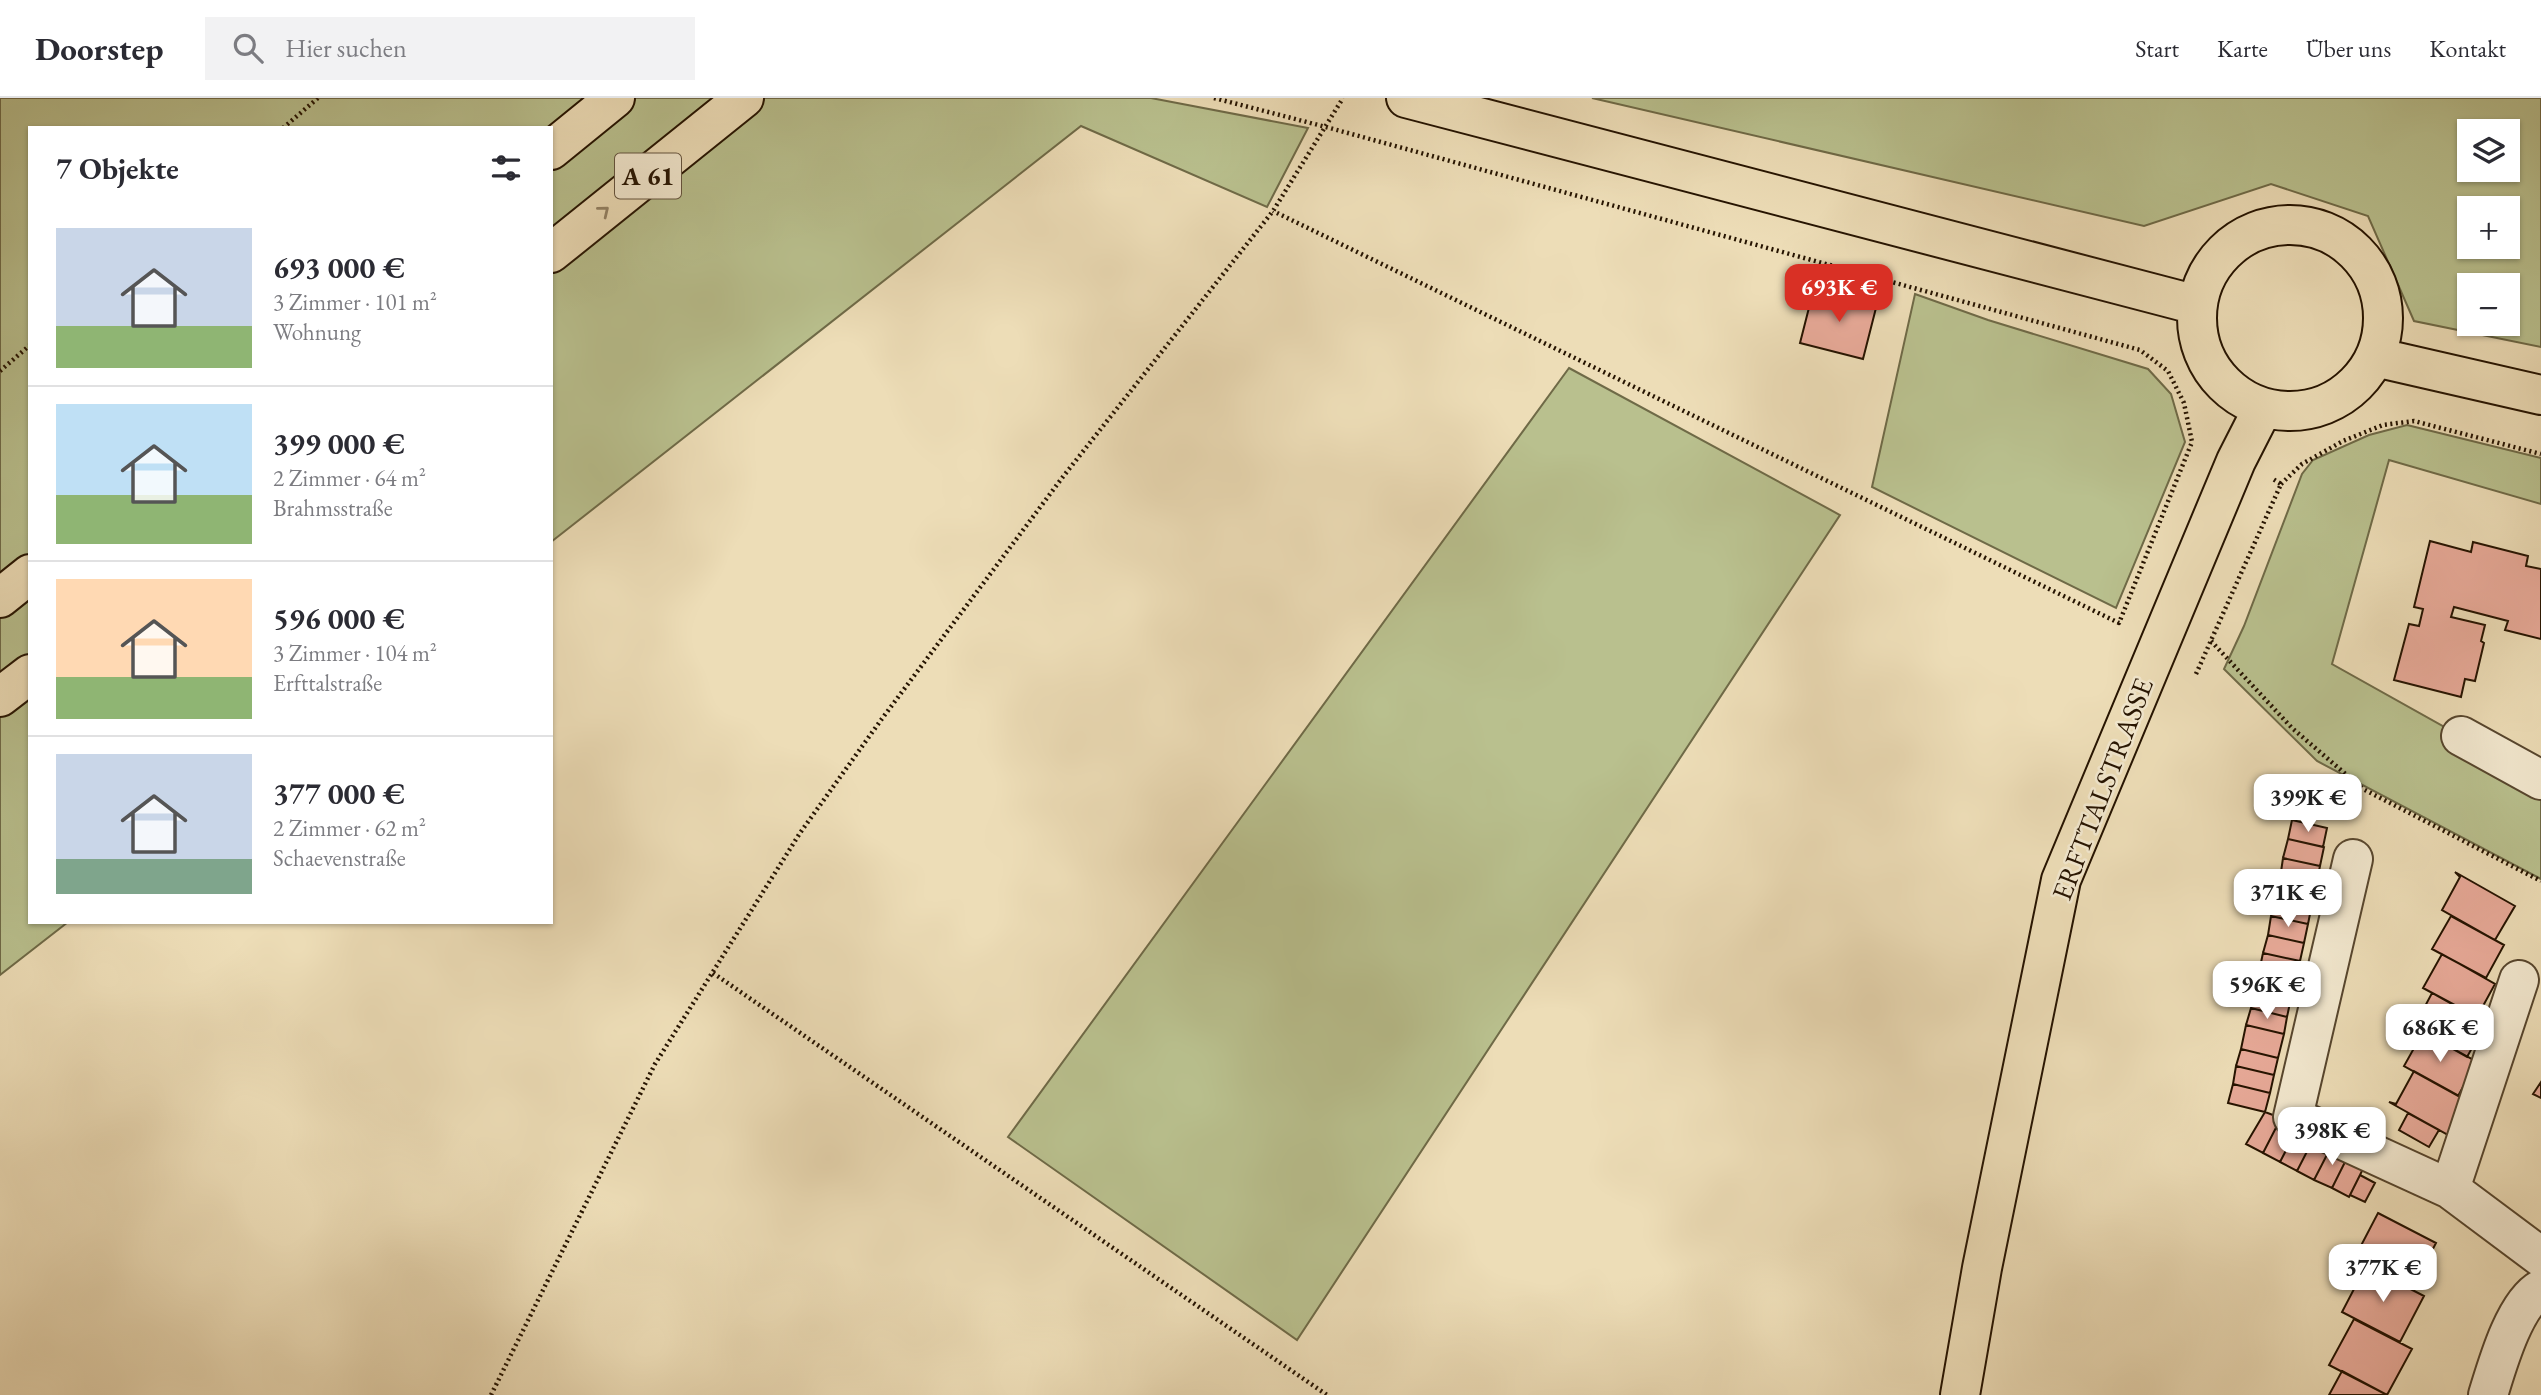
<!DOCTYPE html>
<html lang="de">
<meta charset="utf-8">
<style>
:root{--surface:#fff;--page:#f2f2f3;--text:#2b2b33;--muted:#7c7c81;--line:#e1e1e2;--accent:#d93025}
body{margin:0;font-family:"EB Garamond",serif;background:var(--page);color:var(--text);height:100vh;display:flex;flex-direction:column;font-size:26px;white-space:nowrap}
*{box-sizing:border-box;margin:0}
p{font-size:23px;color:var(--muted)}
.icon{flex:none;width:38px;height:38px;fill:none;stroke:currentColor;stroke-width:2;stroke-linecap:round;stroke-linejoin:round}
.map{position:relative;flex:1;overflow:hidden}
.drawer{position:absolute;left:28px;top:28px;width:525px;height:798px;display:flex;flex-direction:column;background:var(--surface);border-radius:0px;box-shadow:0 2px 5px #0004}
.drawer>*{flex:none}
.controls{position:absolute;left:2457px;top:21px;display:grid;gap:14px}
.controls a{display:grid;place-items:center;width:63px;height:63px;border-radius:0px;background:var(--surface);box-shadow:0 2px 5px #0004;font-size:35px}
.price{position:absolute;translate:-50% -60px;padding:0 16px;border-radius:14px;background:#fff;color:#222;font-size:23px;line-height:46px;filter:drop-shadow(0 2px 4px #0008)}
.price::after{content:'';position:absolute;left:50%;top:42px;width:21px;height:16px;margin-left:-10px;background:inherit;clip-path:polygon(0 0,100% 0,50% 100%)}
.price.active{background:var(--accent);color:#fff}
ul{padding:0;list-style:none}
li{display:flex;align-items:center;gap:21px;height:175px;padding:0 28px}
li+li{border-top:2px solid var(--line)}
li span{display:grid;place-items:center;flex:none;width:196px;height:140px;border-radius:0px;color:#555}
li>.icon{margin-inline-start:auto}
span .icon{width:84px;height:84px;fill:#fffc;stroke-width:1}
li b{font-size:30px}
h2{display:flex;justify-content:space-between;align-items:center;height:84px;padding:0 28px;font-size:30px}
header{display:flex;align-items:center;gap:42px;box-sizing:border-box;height:98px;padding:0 35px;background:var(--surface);border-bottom:2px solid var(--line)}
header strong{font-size:33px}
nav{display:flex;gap:38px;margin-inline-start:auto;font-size:24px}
.search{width:490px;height:63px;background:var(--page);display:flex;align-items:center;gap:18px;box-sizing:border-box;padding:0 24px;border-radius:0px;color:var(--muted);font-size:26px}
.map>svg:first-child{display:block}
</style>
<header>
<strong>Doorstep</strong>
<div class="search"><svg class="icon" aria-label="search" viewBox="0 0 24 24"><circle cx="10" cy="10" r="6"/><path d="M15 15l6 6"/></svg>Hier suchen</div>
<nav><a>Start</a><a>Karte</a><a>Über uns</a><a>Kontakt</a></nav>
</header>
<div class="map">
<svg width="2541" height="1297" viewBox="0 0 2541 1297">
<rect width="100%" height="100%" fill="#edddb7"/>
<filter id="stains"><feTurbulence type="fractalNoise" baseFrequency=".00286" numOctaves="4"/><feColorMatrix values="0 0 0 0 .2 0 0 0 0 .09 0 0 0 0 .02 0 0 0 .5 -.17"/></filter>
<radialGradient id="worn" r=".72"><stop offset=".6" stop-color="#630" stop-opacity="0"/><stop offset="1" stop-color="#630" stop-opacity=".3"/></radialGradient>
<path fill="#b9c08e" stroke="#6f6a47" stroke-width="2" fill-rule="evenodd" d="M0 0H1151L1308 30 1267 109 1081 28 551 444V30H30V824H68L0 877Z
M1592 0H2541V249L2414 223 2368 118 2271 86 2144 128ZM2508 33V72H2469V33ZM2508 110V149H2469V110ZM2469 187H2508V226H2469Z
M1915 196 1988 222 2148 271 2171 296 2185 344 2116 510 1872 389Z
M1569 270 1840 417 1297 1242 1008 1039Z
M2407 327 2541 360V406L2389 362 2332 566 2541 683V781L2317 663 2224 571 2244 528 2302 376 2313 362 2369 337Z"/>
<path fill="#e8aa99" stroke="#251300" stroke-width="2" d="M1814 190 1877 206 1863 261 1800 245Z
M2430 443 2471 454 2473 444 2528 458 2526 468 2541 471V541L2505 532 2508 523 2454 509 2451 519 2485 527 2481 543 2484 545 2475 583 2465 581 2461 599 2394 582 2409 526 2419 528 2423 511 2414 509Z
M2292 722 2327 730 2323 749 2288 741Z
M2288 741 2324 749 2320 768 2283 760Z
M2283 760 2320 768 2316 788 2280 781Z
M2455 774 2515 808 2495 842 2442 812 2460 779Z
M2280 781 2316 788 2312 806 2275 800Z
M2275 800 2312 806 2308 826 2271 818Z
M2271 818 2308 826 2304 845 2268 837Z
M2451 818 2504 847 2486 880 2432 851Z
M2268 837 2304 845 2300 863 2263 855Z
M2263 855 2300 863 2296 882 2259 874Z
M2442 856 2495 886 2477 919 2423 890Z
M2259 874 2296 882 2291 900 2255 892Z
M2255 892 2291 900 2287 919 2251 910Z
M2432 895 2486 925 2467 959 2414 929Z
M2251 910 2287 919 2284 936 2246 927Z
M2246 927 2284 936 2278 960 2241 951Z
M2423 934 2477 964 2458 998 2404 968Z
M2241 951 2278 960 2274 977 2236 968Z
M2236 968 2274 977 2270 995 2233 986Z
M2414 973 2468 1003 2450 1038 2389 1004 2396 1006Z
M2541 984V1000L2533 996Z
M2233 986 2270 995 2265 1014 2228 1005Z
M2265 1014 2281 1020 2263 1055 2246 1046Z
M2408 1015 2439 1032 2429 1049 2399 1032Z
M2281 1020 2298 1029 2280 1064 2263 1055Z
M2298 1029 2315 1038 2297 1073 2280 1064Z
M2315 1038 2332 1047 2314 1082 2297 1073Z
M2332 1047 2349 1056 2332 1090 2314 1082Z
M2349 1056 2366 1065 2349 1099 2332 1090Z
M2360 1077 2375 1085 2365 1104 2350 1097Z
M2378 1115 2436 1145 2412 1191 2354 1161Z
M2366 1168 2424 1198 2400 1244 2342 1214Z
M2354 1221 2412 1251 2387 1297 2329 1267Z
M2342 1273 2387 1297H2329Z"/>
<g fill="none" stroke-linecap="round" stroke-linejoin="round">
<g stroke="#57462e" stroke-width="42">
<path id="minor" d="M2461 638 2541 682
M2353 761 2293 1019 2450 1091 2541 1159
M2450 1091 2519 882
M2488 1297C2497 1268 2514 1206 2541 1191"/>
</g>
<g stroke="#251300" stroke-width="42">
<path id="major" d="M1406 0 2197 207
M2197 220a93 93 0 1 1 186 0a93 93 0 1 1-186 0Z
M2375 259 2541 297
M1960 1297 1982 1170 2061 782 2236 363 2263 310"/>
</g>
<g stroke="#251300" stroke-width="42">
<path id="highway" d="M551 52 615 0
M551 155 744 0
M0 500 30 476
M0 599 30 576"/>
</g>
<path stroke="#251300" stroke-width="4.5" stroke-dasharray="2 3.5" stroke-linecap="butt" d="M1214 0 1326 29 2140 252 2168 273 2184 305 2192 344 2119 525 1273 113
M283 30 318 0
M0 273 30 247
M2281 386 2302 366 2343 343 2383 327 2414 323 2541 356
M2211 543 2292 630 2363 691 2541 783
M2196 576 2281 386 2273 381
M713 875 1327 1297
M491 1297 655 966 800 735 881 622 1062 380 1273 113 1343 0"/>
<use href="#minor" stroke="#f3e9d0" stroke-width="38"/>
<use href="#major" stroke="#edddb7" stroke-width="38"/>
<use href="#highway" stroke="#edddb7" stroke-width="38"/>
</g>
<defs><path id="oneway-chevron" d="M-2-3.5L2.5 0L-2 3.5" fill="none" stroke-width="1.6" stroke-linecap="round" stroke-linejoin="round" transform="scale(1.75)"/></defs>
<use stroke="#938265" href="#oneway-chevron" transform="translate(604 113) rotate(-39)"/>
<g text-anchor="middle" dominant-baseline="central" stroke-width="5" stroke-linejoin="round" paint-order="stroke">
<rect fill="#f3e9d0" stroke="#63533e" stroke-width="2" x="615" y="55.5" width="66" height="45" rx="5"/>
<g font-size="26" font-weight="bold" fill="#251300">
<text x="648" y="78">A 61</text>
</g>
<g font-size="28" fill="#251300" stroke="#f3e9d0">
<text transform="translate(2102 691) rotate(-69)">ERFTTALSTRASSE</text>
</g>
</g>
<rect width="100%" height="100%" filter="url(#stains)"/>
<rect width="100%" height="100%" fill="url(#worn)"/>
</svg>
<div class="controls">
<a><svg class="icon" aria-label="layers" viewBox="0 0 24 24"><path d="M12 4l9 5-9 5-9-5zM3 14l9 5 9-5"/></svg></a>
<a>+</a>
<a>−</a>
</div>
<b class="price active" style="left:1839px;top:226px">693K €</b>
<b class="price" style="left:2308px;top:736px">399K €</b>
<b class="price" style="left:2288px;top:831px">371K €</b>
<b class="price" style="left:2267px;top:923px">596K €</b>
<b class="price" style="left:2440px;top:966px">686K €</b>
<b class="price" style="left:2332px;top:1069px">398K €</b>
<b class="price" style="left:2383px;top:1206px">377K €</b>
<section class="drawer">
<h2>7 Objekte<svg class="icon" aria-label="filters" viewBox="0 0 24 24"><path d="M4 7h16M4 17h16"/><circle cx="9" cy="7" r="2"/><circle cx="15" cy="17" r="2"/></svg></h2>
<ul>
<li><span style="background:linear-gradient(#c9d6e8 70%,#8fb573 0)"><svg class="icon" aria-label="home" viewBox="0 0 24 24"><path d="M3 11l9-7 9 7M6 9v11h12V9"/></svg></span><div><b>693 000 €</b><p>3 Zimmer · 101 m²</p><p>Wohnung</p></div></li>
<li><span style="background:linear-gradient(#bfe0f5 65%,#8fb573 0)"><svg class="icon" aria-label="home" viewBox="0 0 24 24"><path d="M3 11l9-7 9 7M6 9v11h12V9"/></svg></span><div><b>399 000 €</b><p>2 Zimmer · 64 m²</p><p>Brahmsstraße</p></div></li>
<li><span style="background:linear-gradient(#ffd9b3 70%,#8fb573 0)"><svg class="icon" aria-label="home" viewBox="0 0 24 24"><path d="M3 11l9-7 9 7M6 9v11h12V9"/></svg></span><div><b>596 000 €</b><p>3 Zimmer · 104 m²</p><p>Erfttalstraße</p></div></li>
<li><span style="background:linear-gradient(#c9d6e8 75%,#7fa58c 0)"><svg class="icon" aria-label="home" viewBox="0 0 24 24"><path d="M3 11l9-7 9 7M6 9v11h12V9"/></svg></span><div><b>377 000 €</b><p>2 Zimmer · 62 m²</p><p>Schaevenstraße</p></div></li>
</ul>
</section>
</div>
